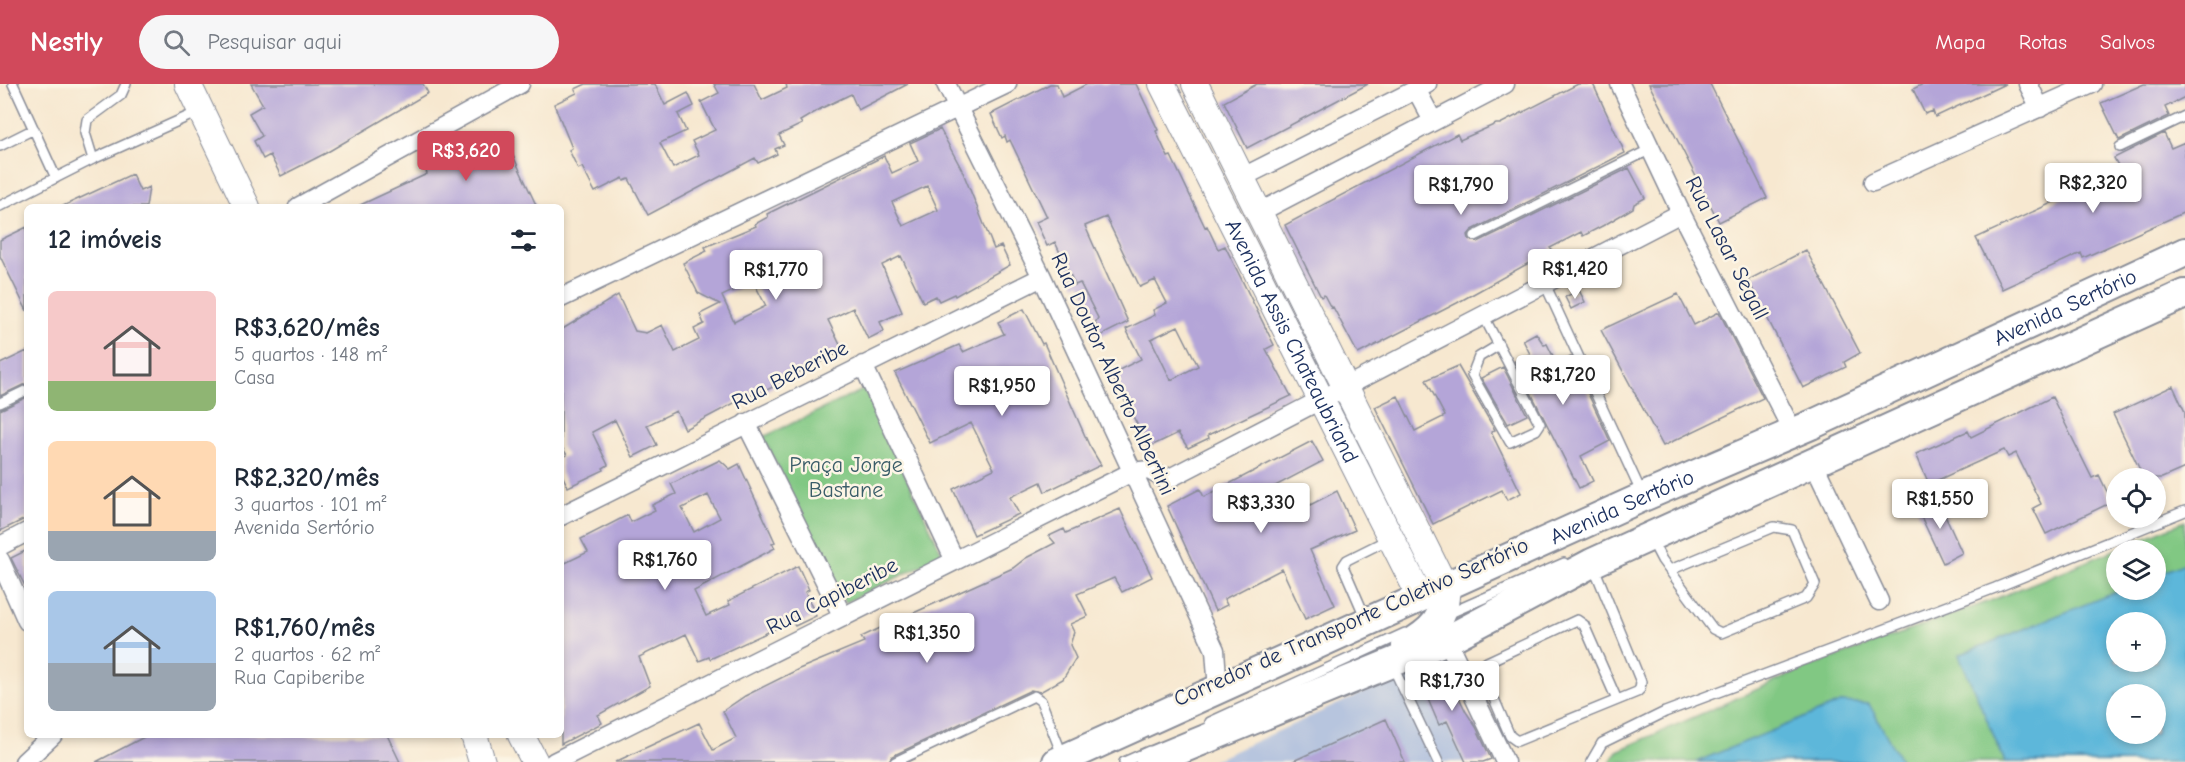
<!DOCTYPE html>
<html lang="pt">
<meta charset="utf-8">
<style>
:root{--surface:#fff;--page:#f6f6f7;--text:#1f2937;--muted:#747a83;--accent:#d1495b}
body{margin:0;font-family:"Comic Neue",sans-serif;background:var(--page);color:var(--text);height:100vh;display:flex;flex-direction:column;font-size:22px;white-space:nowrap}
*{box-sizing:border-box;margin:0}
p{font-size:20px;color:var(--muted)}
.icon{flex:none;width:33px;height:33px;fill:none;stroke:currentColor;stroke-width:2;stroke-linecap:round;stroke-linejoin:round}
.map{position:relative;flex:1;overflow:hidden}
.panel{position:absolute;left:24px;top:120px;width:540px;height:534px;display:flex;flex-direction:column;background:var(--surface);border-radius:9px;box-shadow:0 3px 9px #0003}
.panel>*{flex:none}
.controls{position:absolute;left:2106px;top:384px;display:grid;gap:12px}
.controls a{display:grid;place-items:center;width:60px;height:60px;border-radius:50%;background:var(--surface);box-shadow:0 3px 9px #0003;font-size:30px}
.price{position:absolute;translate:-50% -51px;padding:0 14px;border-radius:6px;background:#fff;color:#222;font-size:20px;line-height:39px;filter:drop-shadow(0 2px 3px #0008)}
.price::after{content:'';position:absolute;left:50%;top:36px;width:18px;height:14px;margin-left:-9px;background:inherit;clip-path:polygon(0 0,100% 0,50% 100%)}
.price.selected{background:var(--accent);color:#fff}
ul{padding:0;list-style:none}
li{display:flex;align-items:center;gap:18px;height:150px;padding:0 24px}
li span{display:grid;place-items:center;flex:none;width:168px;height:120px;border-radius:9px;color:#555}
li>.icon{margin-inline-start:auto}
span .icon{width:72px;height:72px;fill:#fffc;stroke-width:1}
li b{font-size:26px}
h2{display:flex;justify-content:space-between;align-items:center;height:72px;padding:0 24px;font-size:26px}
header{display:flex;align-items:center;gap:36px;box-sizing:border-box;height:84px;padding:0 30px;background:var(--accent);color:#fff}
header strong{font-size:28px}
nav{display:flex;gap:33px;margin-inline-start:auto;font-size:21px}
.search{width:420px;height:54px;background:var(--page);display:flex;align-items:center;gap:15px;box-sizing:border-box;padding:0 21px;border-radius:33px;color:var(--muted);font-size:22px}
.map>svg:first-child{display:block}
</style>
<header>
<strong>Nestly</strong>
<div class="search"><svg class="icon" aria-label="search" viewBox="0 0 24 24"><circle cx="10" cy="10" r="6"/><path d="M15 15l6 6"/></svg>Pesquisar aqui</div>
<nav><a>Mapa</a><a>Rotas</a><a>Salvos</a></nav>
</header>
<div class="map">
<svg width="2185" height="678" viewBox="0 0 2185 678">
<rect width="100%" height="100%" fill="#fcf5e5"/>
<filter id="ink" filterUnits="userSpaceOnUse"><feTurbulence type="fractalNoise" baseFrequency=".0167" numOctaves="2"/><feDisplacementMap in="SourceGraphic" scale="12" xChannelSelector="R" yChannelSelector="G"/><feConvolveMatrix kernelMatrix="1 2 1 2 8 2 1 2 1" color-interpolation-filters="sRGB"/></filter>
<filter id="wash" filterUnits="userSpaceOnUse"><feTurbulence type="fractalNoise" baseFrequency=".008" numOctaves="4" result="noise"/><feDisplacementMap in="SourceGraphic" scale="24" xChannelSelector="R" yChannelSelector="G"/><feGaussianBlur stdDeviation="1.35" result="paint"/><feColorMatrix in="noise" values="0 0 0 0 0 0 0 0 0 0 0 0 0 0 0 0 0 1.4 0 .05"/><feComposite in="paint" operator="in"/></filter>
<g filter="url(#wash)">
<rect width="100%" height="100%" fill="#f7e8d0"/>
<path fill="#b7c5de" d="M1420 583 1465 678H1210Z"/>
<path fill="#81c883" stroke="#4e7c70" stroke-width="1.5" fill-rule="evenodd" d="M865 305 943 471 845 519 763 353Z
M2185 437V678H1610L1617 667 1803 585 1990 517ZM2116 466H2156V506H2116ZM2116 538H2156V578H2116ZM2116 610H2156V650H2116Z"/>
<path fill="#5db7da" stroke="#3c739c" stroke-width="1.5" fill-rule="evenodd" d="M2185 479V678H2005L1959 571 2121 506H2156V491ZM2116 538H2156V578H2116ZM2116 610H2156V650H2116Z
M1842 618 1869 620 1901 678H1696Z"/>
<g id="blocks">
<path fill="#b4a5d8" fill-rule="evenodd" d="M251 0H423L428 9 326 69 281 92 270 71 263 75 254 57 262 52 249 29 263 21Z
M586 0H655L665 21 688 9 694 22 678 30 686 47 660 59 673 84 699 71 692 57 715 46 701 18 719 9 714 0H754L762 16 787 4 786 0H908L858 26 851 10 822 24 800 37 802 40 779 51 784 61 775 65 777 70 758 79 755 74 648 131 629 95 624 97 623 94 595 108 582 83 578 85 569 66 572 64 554 20 577 9 575 5Z
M1050 0H1057L1062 13 1087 0H1136L1158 46 1156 47 1168 73 1171 72 1205 143 1207 142 1218 165 1225 162 1274 261 1266 265 1291 312 1208 351 1209 354 1188 364 1178 349 1149 363 1111 290 1141 275 1126 245 1155 231 1153 226 1167 219 1155 196 1140 203 1106 133 1085 142 1128 238 1100 252 1095 239 1098 234 1080 199 1075 201 1055 158 1047 162 1036 138 1047 133 1010 56 1007 58 1005 52 1002 54 991 30ZM1178 242 1198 282 1171 296 1151 255Z
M1257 0H1368L1247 64 1224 18Z
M1578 0H1593L1625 69 1472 146 1468 151 1469 155 1478 158 1629 84 1645 114 1634 120 1633 124 1606 140 1583 152 1581 148 1550 164 1552 166 1457 219 1358 270 1333 223 1331 224 1324 211 1321 213 1285 141 1457 50 1460 56 1496 40H1500Z
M1649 0H1710L1767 114 1719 138Z
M1923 0H2005L1935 33 1933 27 1925 30 1913 5Z
M2144 0H2185V13L2165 23 2169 32 2119 56 2101 19Z
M940 45 962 86 994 165 1001 162 1010 181 955 212 954 210 939 217 936 212 923 218 901 172 882 181 902 228 880 238 884 247 868 255 853 224 828 236 843 267 772 301 773 303 754 312 753 309 685 345 676 327 647 341 657 361 633 373 615 336 592 348 608 381 603 384 604 386 568 403 561 389V374L567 371 561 362V246L618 211 635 247 646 249 662 241 675 268 699 256 694 245 704 240 700 230 720 220 698 209 683 179 707 167 705 163 756 142 755 140 768 133 767 130 884 72 892 89 918 77 910 59ZM927 102 938 126 903 142 892 118ZM753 197 766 222 734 238 722 212Z
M502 48 537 123H356L427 90 426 87 456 74 454 70Z
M2164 49 2171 64 2185 58V128L2083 174 2081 169 2002 205 1976 154 2121 87 2114 74Z
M132 90 140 107 149 103 146 123H61Z
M27 143V227L0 172V156Z
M1806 166 1860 269 1844 278 1846 283 1803 304 1748 196Z
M1579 206 1585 218 1571 225 1565 213Z
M1678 210 1694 241 1719 228 1763 314 1663 362 1601 246Z
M1024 225 1042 260 1044 259 1089 361 1101 381 1045 408 1041 398 1010 413 1019 430 974 451 953 405 994 385 971 339 930 359 895 289 959 261 963 268 1004 250 998 238Z
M1536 249 1544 261 1547 260 1556 278 1571 273 1610 357 1581 372 1593 397 1579 404 1515 277 1530 270 1523 256Z
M27 267V299L0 312V280Z
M1458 282 1495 346 1491 348 1521 409 1507 416 1502 406 1433 440 1375 323 1398 312 1415 347 1445 332 1426 296Z
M1503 283 1527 331 1508 340 1481 294Z
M2173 302 2185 328V384L2162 394H2144L2113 330Z
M27 313V434L0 447V326Z
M2052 313 2092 394 2099 391 2112 418 2046 450 2033 424 2041 420 2016 369 2008 373 2004 366 1929 400 1916 370 1968 347 1971 353Z
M1312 357 1323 377 1275 402 1289 432 1337 407 1355 446 1310 466 1335 521 1305 535 1282 485 1224 515 1227 521 1215 527 1167 422 1200 405 1204 413Z
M720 376 730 385 739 380 775 458 772 459 775 464 694 507 706 532 730 521 728 517 798 482 809 506 805 508 816 532 795 542 792 537 710 575 709 573 699 577 686 550 639 573 650 602 598 631 602 639 561 660V481L588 468 581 455 628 431 631 438 655 426 652 421 676 410 671 400ZM708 411 720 434 694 448 682 424Z
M1937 414 1962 469 1943 479 1917 424Z
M1120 425 1152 493 1122 508 1114 494 1077 510 1088 532 1070 540 1074 548 1070 561 1076 574 1063 595 1040 608 1031 606 892 672 888 678H615L699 639 713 666 736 654 723 627 745 612 799 585 864 558 861 553 876 546 1013 484 1026 474 1055 459 1049 452 1064 445 1066 449Z
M27 466V506L11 474Z
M1441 576 1466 628 1476 643 1491 675 1483 678H1466L1447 637 1439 641 1416 587Z
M1386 635 1405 678H1291Z
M148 651H387L400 678H96Z"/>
</g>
</g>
<g filter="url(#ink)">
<use href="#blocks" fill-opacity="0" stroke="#898c97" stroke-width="1.5"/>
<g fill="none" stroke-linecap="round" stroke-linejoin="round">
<g stroke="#898c97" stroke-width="12">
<path id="lane" d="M13 0 56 94
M0 62 34 45
M2120 63 2185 32
M93 75 85 49 87 36 121 11 126 0
M0 122 93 75 198 28
M1475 152 1651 65
M1545 200 1642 410
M1483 231 1540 340 1536 346 1510 358 1472 291 1479 273 1499 261
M0 319 27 306
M1651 455 1662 476 1713 545 1721 549 1806 514 1815 500 1792 446 1774 443 1670 486
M1593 481 1641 598 1640 605 1637 608 1517 657 1510 652 1483 589 1487 578 1577 536 1584 541 1617 616
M1448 530 1564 479
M1366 535 1343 482 1347 476 1389 455
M1393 583 1438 678
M1210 638 1405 549
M895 678 1034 612 1041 617 1063 673
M1124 678 1149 667
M1591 678 1602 659 1665 628 1995 504 2185 427"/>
</g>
<g stroke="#898c97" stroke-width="21">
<path id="street" d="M946 0 1042 193 1215 566 1218 606
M1620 0 1681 129 1793 348
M2028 0 2040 24
M1416 5 1433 37
M1241 94 1427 0
M1873 98 2092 0
M298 123 520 0
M1258 129 1505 0
M561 214 1007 0
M863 281 955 477
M746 339 843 533
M1813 378 1879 517
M561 432 1042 193
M0 462 27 448
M0 476 27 537
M1447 556 1505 678
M24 678 53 651
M554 678 1132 388 1149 386 1166 396 1681 129"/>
</g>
<g stroke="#898c97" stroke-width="28">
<g id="secondary">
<path d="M188 0 247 123"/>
<path id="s1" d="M1162 0 1421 514"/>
<path d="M1195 0 1445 503"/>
<path d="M474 651 482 678"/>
<path d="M521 651 535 678"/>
</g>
</g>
<g stroke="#898c97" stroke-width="32">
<g id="primary">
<path d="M1406 562C1431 548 1447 534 1445 503"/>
<path id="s2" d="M1057 678 1643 413 1811 341 2185 168"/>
<path d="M1150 678 1447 556 1592 479 2185 210"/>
</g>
</g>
<use href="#lane" stroke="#fff" stroke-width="9"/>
<use href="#street" stroke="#fff" stroke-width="18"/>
<use href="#secondary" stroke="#fff" stroke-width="26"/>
<use href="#primary" stroke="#fff" stroke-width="28"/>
</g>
</g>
<g text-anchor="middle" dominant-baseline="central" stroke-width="5" stroke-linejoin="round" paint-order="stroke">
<g font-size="22" fill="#1b2f5e" stroke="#fcf5e5">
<text transform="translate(1727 164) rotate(63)">Rua Lasar Segall</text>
<text stroke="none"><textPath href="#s2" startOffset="1106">Avenida Sertório</textPath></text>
<text stroke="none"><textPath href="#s1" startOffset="288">Avenida Assis Chateaubriand</textPath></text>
<text transform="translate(1113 290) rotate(65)">Rua Doutor Alberto Albertini</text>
<text transform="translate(790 291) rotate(-27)">Rua Beberibe</text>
<text stroke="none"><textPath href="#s2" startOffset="620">Avenida Sertório</textPath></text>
<text transform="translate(832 512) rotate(-27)">Rua Capiberibe</text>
<text transform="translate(1351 538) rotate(-24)">Corredor de Transporte Coletivo Sertório</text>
</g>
<g font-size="22" fill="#3a5d69" stroke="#fcf5e5">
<text x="846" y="381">Praça Jorge<tspan x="846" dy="25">Bastane</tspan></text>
</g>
</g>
</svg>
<div class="controls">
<a><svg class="icon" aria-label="locate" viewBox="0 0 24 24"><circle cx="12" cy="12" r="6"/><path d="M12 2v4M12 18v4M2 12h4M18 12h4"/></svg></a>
<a><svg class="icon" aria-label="layers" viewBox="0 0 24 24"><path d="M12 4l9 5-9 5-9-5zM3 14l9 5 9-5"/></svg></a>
<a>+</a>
<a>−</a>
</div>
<b class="price selected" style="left:466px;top:98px">R$3,620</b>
<b class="price" style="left:2093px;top:130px">R$2,320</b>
<b class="price" style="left:1461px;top:132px">R$1,790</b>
<b class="price" style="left:1575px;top:216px">R$1,420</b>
<b class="price" style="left:776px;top:217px">R$1,770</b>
<b class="price" style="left:1563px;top:322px">R$1,720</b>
<b class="price" style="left:1002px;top:333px">R$1,950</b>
<b class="price" style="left:1940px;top:446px">R$1,550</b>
<b class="price" style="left:1261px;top:450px">R$3,330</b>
<b class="price" style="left:665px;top:507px">R$1,760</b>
<b class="price" style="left:927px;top:580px">R$1,350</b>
<b class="price" style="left:1452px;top:628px">R$1,730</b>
<section class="panel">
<h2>12 imóveis<svg class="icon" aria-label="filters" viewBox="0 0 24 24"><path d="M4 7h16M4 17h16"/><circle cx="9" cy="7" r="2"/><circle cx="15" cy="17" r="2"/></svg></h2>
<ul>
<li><span style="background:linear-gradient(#f6c9c9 75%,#8fb573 0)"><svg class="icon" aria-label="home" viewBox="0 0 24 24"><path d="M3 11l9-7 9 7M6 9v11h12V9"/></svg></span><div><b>R$3,620/mês</b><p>5 quartos · 148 m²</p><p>Casa</p></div></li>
<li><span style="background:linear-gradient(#ffd9b3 75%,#9aa5b1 0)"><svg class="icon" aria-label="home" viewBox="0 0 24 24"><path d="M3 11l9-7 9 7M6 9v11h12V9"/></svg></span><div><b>R$2,320/mês</b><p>3 quartos · 101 m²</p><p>Avenida Sertório</p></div></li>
<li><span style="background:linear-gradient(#a9c7e8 60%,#9aa5b1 0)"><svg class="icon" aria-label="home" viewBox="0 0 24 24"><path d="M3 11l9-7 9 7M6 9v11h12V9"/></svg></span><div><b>R$1,760/mês</b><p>2 quartos · 62 m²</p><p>Rua Capiberibe</p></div></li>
</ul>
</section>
</div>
